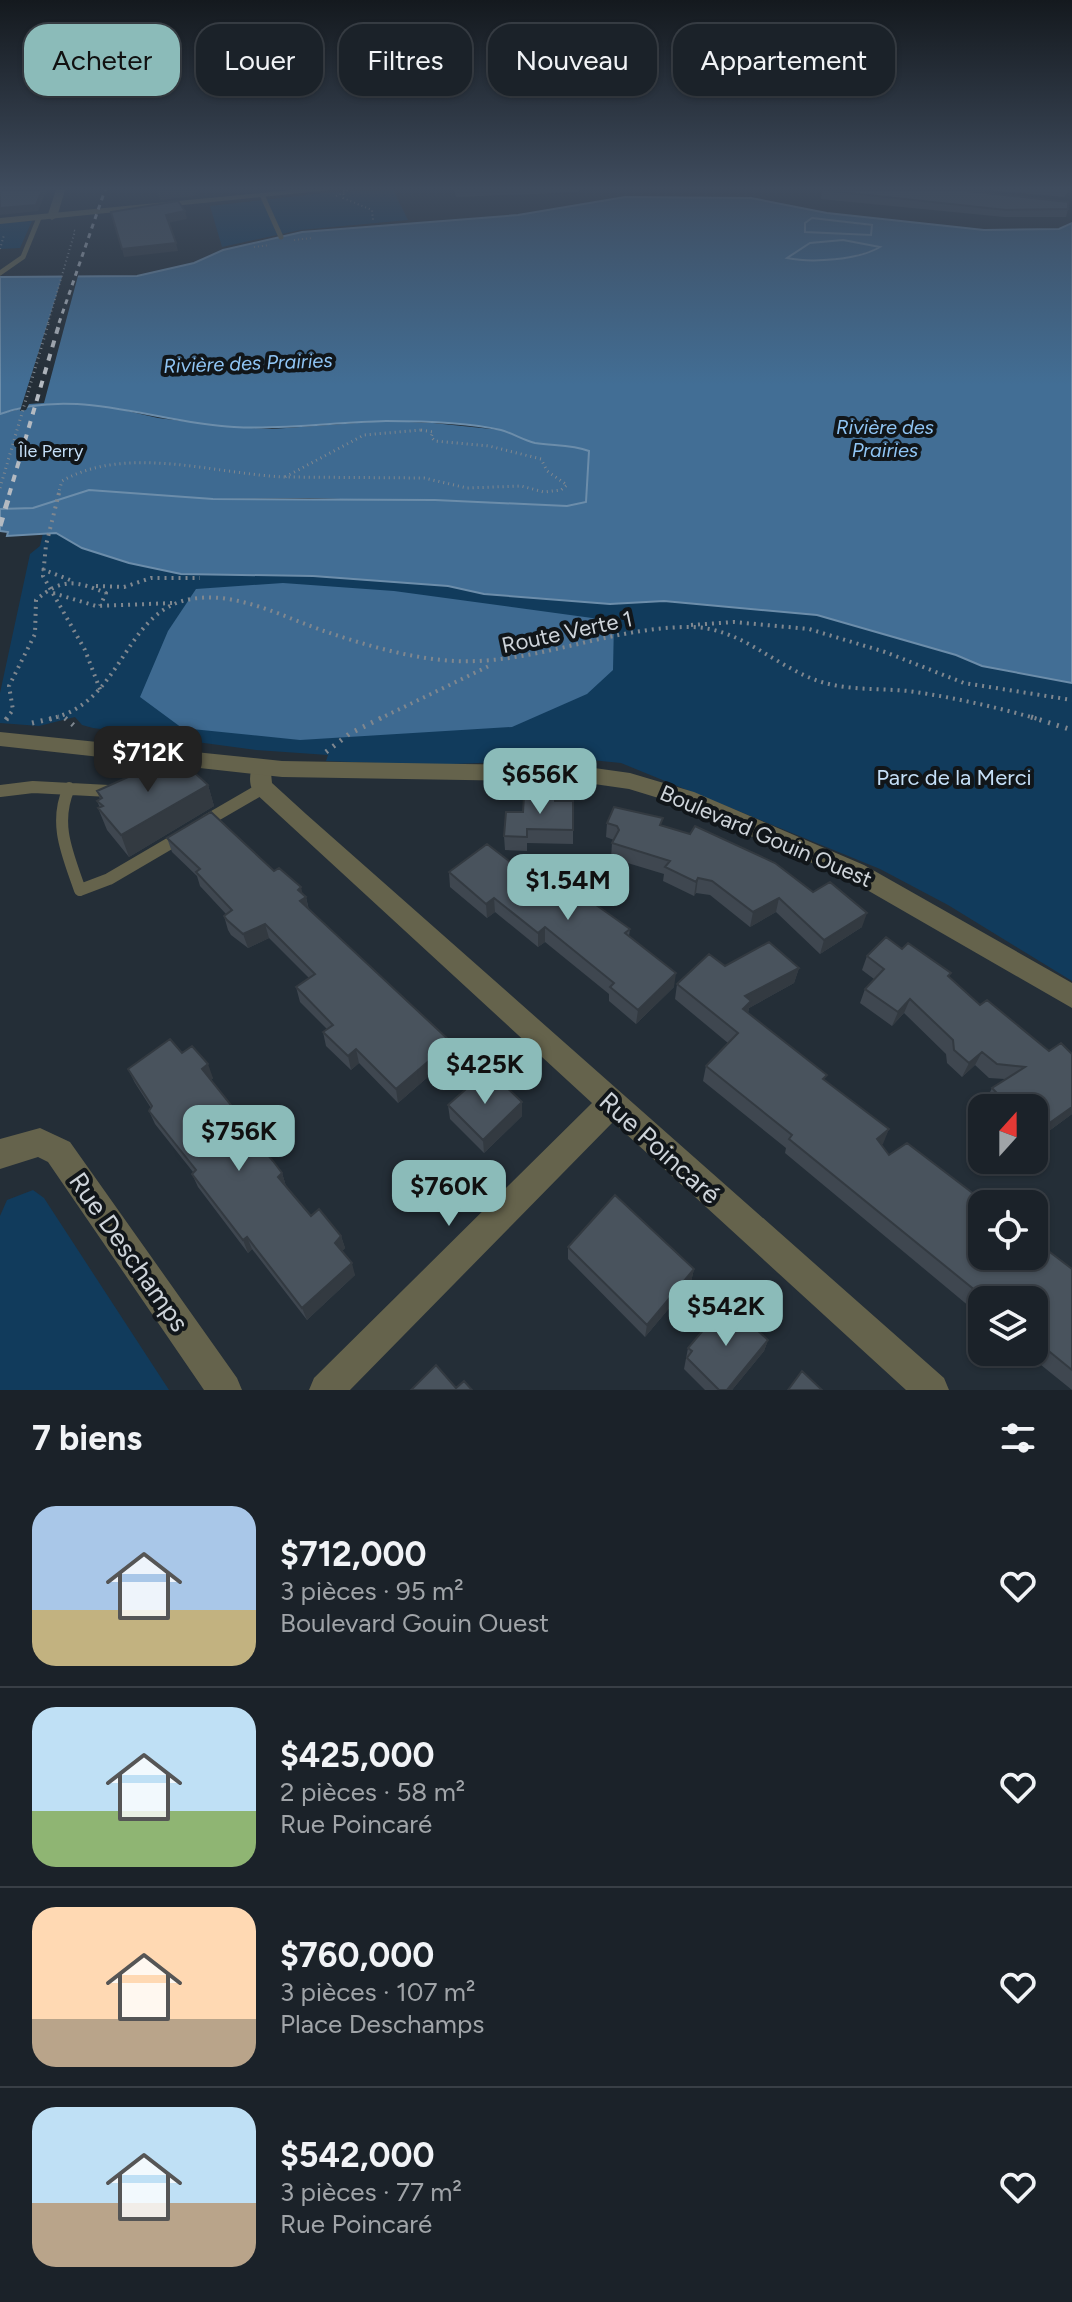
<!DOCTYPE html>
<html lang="fr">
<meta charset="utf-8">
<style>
:root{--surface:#1b2229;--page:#282f35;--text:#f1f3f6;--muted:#a0a4a8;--line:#393f46;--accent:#8bbbb9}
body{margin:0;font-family:Figtree,sans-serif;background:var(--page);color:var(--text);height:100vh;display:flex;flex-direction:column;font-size:30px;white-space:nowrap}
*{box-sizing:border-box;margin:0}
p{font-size:26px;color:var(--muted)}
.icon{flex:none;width:44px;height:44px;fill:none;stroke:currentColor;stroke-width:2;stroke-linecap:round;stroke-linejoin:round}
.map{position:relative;height:1390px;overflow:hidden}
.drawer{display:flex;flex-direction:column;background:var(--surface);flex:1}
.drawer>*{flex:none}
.guide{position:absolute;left:24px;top:24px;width:1024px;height:72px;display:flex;gap:16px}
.needle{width:52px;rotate:21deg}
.controls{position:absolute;left:968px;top:1094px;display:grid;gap:16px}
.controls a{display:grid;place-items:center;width:80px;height:80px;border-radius:16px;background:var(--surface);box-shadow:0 2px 6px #0004,0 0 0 2px var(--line);font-size:40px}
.price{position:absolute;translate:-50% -68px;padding:0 18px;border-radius:16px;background:var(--accent);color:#111;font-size:26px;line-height:52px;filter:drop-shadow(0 2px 4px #0008)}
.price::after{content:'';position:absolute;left:50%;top:48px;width:24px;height:18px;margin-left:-12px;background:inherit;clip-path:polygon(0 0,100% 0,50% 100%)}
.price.on{background:#222;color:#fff}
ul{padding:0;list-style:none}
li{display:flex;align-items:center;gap:24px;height:200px;padding:0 32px}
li+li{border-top:2px solid var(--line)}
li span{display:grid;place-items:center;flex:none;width:224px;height:160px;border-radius:24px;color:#555}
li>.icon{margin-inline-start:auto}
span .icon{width:96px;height:96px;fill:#fffc;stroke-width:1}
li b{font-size:34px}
h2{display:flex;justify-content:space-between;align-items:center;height:96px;padding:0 32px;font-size:34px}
.pill{padding:0 28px;border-radius:24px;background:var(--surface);box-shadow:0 2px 6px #0004,0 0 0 2px var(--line);font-size:28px;line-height:72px}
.pill.on{background:var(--accent);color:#111}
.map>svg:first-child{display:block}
</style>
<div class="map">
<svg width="1072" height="1390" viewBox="0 0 1072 1390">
<rect width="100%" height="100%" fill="#242e37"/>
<path fill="#113b5c" d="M393 190 408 220 300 230 222 247 210 206 332 192Z
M32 221 20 248 0 249V223Z
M43 533H56L82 548 129 563 181 574 313 576 448 586 484 594 610 604 664 601 817 615 956 655 982 666 1072 683V981L948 905 880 869 621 763 581 759 428 765 326 761 328 755 256 750 93 728 82 725 75 717 39 726 0 723V693L30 554 40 546Z
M33 1190 44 1198 169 1390H0V1216L7 1200Z"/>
<path fill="#3e6a91" d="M811 218 873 226 871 236 805 232V223Z
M843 240 881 246C858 259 811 264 786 257L810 243Z
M49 402 101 405 158 418 232 427 272 429 385 421 433 423 501 430 534 443 575 445 589 450 586 503 567 506 309 498 213 499 89 490 33 508 0 509V414Z
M283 583 394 591 614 621 613 670 587 694 512 727 300 740 182 728 140 697 168 631 196 589Z"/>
<path fill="#426e95" stroke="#6c8daa" stroke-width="2" fill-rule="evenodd" d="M625 197 751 198 827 213 984 230 1059 229 1072 223V683L982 666 956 655 817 615 664 601 610 604 484 594 448 586 313 576 181 574 129 563 82 548 56 533 7 536 8 532 0 531V509L33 508 89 490 213 499 435 500 567 506 586 502 589 451C571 444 554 446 535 443 523 440 512 433 501 430 465 422 422 421 386 421 335 422 285 430 234 427 156 423 77 386 0 414V277L137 276 194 263 223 250 302 232 518 215ZM812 218 872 225 871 235 805 232V223ZM843 240 880 247C858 260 812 263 787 258L810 243Z"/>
<path fill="#242e37" d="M79 272 44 403 29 404 26 410 20 411 63 274Z"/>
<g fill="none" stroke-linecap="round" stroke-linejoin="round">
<path stroke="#7f878f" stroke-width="2" stroke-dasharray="1 3" stroke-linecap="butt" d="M344 190 343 198 372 210 373 220
M336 196 349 190
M294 240 312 238
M254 247 270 245
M0 249 4 235
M48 323 75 231 72 229"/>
<path stroke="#7f878f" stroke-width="3" stroke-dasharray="1 4" stroke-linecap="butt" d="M421 430 433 432 431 437 435 441 489 446 541 459 547 471 567 485 561 490 544 492 521 486 467 488 424 478 285 477 364 435Z
M0 488 49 321
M58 495 62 481C127 444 214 474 285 477"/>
<path stroke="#7f878f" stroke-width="4" stroke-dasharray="2 5" stroke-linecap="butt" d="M59 493 46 545 43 576 85 650 101 692
M42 569 70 580
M96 586 124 587 151 578H200
M53 593 96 606 173 603
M691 625 734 622 809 629 885 652 964 683 1072 700
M6 719 13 710 9 686 35 634 36 600C63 577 76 581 106 593L100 606
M49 719C124 704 122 611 191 599 237 591 283 617 324 631 362 644 402 656 442 660 528 669 607 626 692 627 739 628 772 663 813 679 843 691 876 688 908 691 952 697 996 707 1038 719
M379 719 491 665"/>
<path stroke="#7f878f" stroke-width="5" stroke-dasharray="2 7" stroke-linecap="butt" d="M1031 717 1072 730
M65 718 78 729
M6 720 8 717
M32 723 59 717
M326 752 349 734 383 717"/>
<path stroke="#65634c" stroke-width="5" d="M263 197 281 237
M0 273 23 257 39 218"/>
<path stroke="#65634c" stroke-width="12" d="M69 788C53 824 68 855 80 890L109 879 179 838
M0 791 33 787 109 791
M206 821 263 788"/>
<path fill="#65634c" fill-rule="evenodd" d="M56 190H65L57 217 52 220 47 217Z
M262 760 270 763 272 783 306 814 944 1378 949 1390H906L613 1122 350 1390H309L314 1378 592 1103 253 791C248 782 250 771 254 763Z
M40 1128 70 1142 237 1378 242 1390H204L48 1162 38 1157 0 1169V1139Z"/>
<path fill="#65634c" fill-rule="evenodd" d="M292 190H330L0 224V218Z
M0 732 282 761 580 766 630 773 694 792 864 865 1072 983V1008L848 879 678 804 629 789 580 782 282 777 0 746Z"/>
<path stroke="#b4bac1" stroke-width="3" stroke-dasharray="5 5" stroke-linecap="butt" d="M59 323 105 190"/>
<path stroke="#b4bac1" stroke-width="4" stroke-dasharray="7 7" stroke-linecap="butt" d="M9 495 60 321"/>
<path stroke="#b4bac1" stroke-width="5" stroke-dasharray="9 9" stroke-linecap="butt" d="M0 526 10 493"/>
</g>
<path fill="#3f4750" d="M454 190H579V192L456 197Z
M822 190 1068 209 1066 217H1004L821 199Z
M988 190H1068L1065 197Z
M208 785 214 806 129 857 107 830 98 808H100L97 801 100 799 97 791Z
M555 801H573V844L527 843V851L505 850 504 836 523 812Z
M607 823 662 826 862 927 820 954 776 912 750 927 710 895 696 893 694 896 663 881 664 874 611 858 612 843 614 840 606 837Z
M167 838 274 871 306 897 309 910 451 1042 452 1056 398 1103 359 1063 351 1070 326 1046 323 1032 327 1029 300 1002 296 987 309 978 269 938 248 948 231 935 228 930 224 916 226 914 200 886 197 876 172 852Z
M449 872 536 882 573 895 630 929 629 936 674 987 636 1024 609 1001V994L545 942 538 947 495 912 487 918 450 887Z
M902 949 949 978 980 1005 1049 1051 1072 1054V1114L1034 1142V1108H990L985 1102 992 1088 1005 1079 989 1078 975 1065 962 1077 947 1063 946 1054 904 1013 892 1026 860 1003 865 989 874 979 862 970 867 956Z
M725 966 799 968 794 983 749 1008 748 1013 825 1081 889 1129 881 1145 889 1155 1072 1269V1390L1025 1352H1034V1300H982V1317L785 1153 786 1148 703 1081 706 1066 728 1043 675 999 677 984Z
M182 1053 213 1078 211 1080 235 1110 240 1123 237 1126 258 1152 282 1173 286 1186 311 1216 341 1236 345 1248 342 1251 355 1275 307 1320 252 1249 248 1253 198 1187 192 1174 193 1172 155 1124 149 1111 151 1108 135 1083 128 1069Z
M495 1085 522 1102V1116L484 1153 450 1119 448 1105Z
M568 1247 694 1269 691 1282 645 1337 568 1259Z
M768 1340 764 1351 732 1390H705L684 1369 688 1348Z"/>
<path fill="#333a41" d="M42 190H49L46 192 38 211 0 215V208Z
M197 190 195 196 160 200 158 191Z
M185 211 187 219 168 223 166 215Z
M176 243 178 251 124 257 122 249Z
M208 785 214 806 129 857 121 835Z
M698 878 696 893 694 896 696 882Z
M301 887 304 899 306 897 309 912 304 916 298 890Z
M494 898 495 912 487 918 486 904Z
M779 898 776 912 750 927 753 912Z
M867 913 862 927 820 954 824 940Z
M265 924 269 938 248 948 243 934Z
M545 927V942L538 947V933Z
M799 968 794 983 749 1008 747 1016 739 1024 745 996Z
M676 973 674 987 636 1024 638 1010Z
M910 999 904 1013 892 1026 898 1012Z
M451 1042 452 1056 398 1103 396 1089Z
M356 1049 359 1063 351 1070 348 1056Z
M982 1052 975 1065 962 1077 969 1063Z
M208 1064 213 1078 208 1083 202 1069Z
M522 1102V1116L484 1153 483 1140Z
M1072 1107V1114L1034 1142 1041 1129Z
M235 1110 240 1123 233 1129 228 1116Z
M889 1129 883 1144 871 1154 877 1139Z
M282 1173 286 1186 278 1177Z
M341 1236 345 1248 338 1255 335 1243Z
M247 1237 252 1249 248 1253 243 1240Z
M352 1263 355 1275 307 1320 302 1308Z
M694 1269 691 1282 645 1337 647 1325Z
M768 1340 764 1351 732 1390H727Z"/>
<path fill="#49535d" stroke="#333a41" stroke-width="2" d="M0 190H42L36 205 0 208Z
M822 190H958L1068 202V209L1006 210Z
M178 201 185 211 166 215 176 243 122 249 111 212Z
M166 760 179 765 184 763 208 785 121 835 98 808 103 806 97 801 102 798 97 791Z
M524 796H555V801H573V830L527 829V837L504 836 506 812H523Z
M614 807 663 818 660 825 690 834 695 826 775 863 813 892 830 882 867 913 824 940 779 898 753 912 712 881 698 878 696 882 665 867 670 861 612 843 619 830 617 826 607 823Z
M211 812 274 871 279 868 301 887 298 890 306 897 300 901 451 1042 396 1089 356 1049 348 1056 323 1032 333 1025 296 987 315 974 265 924 243 934 227 920 224 916 232 910 196 872 200 869 167 838Z
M487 844 536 882 549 871 573 889V895L575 890 630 929 625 933 676 973 638 1010 610 987 614 983 545 927 538 933 494 898 486 904 449 872Z
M886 937 902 949 908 943 951 973 948 976 980 1005 987 1000 1049 1051 1061 1043 1072 1054V1107L1041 1129 1034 1121V1108H1011L992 1088 1025 1067 997 1064 982 1052 969 1063 954 1050 953 1040 910 999 898 1012 865 989 884 969 867 956Z
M769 942 799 968 745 996 751 1001 743 1009 827 1075 823 1079 889 1129 877 1139 889 1155 907 1143 987 1204H982V1256H1034V1240L1072 1269V1370L1034 1339V1300H987L789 1139 792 1135 706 1066 738 1033 677 984 709 954 725 966Z
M170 1039 182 1053 192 1046 208 1064 202 1069 235 1110 228 1116 258 1152 262 1148 273 1161 282 1173 278 1177 311 1216 319 1209 341 1236 335 1243 352 1263 302 1308 247 1237 243 1240 192 1174 196 1170 149 1111 152 1106 128 1069Z
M483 1074 495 1085 500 1081 522 1102 483 1140 448 1105Z
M615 1195 694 1269 647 1325 568 1247Z
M727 1302 768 1340 727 1390H719L687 1358 692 1351 688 1348Z
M436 1365 456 1388 464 1381 472 1390H411Z
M802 1371 822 1390H788Z"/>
<linearGradient id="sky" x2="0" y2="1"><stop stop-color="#14191e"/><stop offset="0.49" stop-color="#3f4c5e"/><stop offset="1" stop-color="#3f4c5e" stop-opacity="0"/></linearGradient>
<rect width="1072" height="385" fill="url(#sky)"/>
<g text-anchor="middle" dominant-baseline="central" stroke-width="8" stroke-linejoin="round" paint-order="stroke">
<g font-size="18" fill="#c5dff7" stroke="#11161a">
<text x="51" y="451">Île Perry</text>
</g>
<g font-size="20" font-style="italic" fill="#90c5f4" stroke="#11161a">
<text transform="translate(248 363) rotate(-2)">Rivière des Prairies</text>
<text x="885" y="427">Rivière des<tspan x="885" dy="23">Prairies</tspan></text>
</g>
<g font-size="22" fill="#ced4da" stroke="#11161a">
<text transform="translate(567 632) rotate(-12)">Route Verte 1</text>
<text transform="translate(766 836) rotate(23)">Boulevard Gouin Ouest</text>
</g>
<g font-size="22" fill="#c5dff7" stroke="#11161a">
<text x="954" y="777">Parc de la Merci</text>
</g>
<g font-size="26" fill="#ced4da" stroke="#11161a">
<text transform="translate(660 1148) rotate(42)">Rue Poincaré</text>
<text transform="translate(129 1252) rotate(55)">Rue Deschamps</text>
</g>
</g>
</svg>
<div class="controls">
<a><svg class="needle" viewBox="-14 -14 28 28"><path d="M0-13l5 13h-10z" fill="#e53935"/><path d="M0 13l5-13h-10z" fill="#a0a4a8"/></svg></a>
<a><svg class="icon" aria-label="locate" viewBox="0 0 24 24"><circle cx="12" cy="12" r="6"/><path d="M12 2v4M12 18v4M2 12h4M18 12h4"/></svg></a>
<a><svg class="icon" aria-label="layers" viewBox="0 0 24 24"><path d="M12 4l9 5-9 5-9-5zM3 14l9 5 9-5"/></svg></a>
</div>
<b class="price on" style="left:148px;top:794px">$712K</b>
<b class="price" style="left:540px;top:816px">$656K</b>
<b class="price" style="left:568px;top:922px">$1.54M</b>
<b class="price" style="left:485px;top:1106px">$425K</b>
<b class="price" style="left:239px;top:1173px">$756K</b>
<b class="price" style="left:449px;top:1228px">$760K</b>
<b class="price" style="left:726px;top:1348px">$542K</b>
<div class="guide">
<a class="pill on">Acheter</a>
<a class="pill">Louer</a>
<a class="pill">Filtres</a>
<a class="pill">Nouveau</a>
<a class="pill">Appartement</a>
</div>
</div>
<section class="drawer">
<h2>7 biens<svg class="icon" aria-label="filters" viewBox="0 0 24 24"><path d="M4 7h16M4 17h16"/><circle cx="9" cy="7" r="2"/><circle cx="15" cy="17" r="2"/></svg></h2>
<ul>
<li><span style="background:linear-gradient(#a9c7e8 65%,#c2b280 0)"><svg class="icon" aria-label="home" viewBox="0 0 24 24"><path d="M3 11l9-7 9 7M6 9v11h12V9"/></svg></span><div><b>$712,000</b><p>3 pièces · 95 m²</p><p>Boulevard Gouin Ouest</p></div><svg class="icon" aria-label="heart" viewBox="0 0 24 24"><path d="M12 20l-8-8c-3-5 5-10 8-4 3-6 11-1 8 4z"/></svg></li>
<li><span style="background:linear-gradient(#bfe0f5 65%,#8fb573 0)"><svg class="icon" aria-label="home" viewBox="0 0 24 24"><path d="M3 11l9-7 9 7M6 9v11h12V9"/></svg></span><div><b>$425,000</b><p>2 pièces · 58 m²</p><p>Rue Poincaré</p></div><svg class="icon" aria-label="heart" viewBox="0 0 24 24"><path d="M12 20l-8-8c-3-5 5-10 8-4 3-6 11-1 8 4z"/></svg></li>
<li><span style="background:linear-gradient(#ffd9b3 70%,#b9a48a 0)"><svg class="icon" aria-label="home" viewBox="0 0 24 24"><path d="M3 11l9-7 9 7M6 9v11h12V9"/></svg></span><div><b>$760,000</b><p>3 pièces · 107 m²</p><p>Place Deschamps</p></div><svg class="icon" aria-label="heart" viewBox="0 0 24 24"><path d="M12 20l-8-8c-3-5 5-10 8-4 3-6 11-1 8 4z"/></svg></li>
<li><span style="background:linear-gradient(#bfe0f5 60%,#b9a48a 0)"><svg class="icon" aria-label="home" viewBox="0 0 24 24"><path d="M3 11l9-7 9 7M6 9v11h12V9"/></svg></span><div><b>$542,000</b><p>3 pièces · 77 m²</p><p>Rue Poincaré</p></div><svg class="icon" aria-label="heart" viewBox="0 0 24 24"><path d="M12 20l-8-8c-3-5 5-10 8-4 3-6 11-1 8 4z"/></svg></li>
</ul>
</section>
